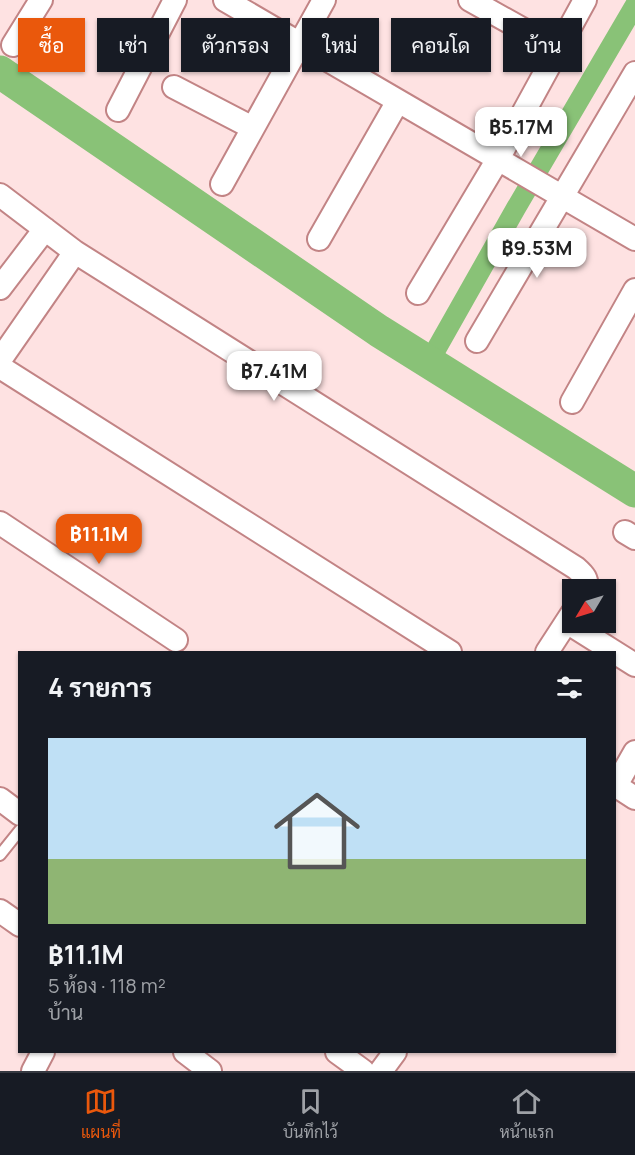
<!DOCTYPE html>
<html lang="th">
<meta charset="utf-8">
<style>
:root{--surface:#171b24;--page:#242831;--text:#f1f3f6;--muted:#9ea1a6;--line:#363941;--accent:#ea580c}
body{margin:0;font-family:Manrope,Sarabun,sans-serif;background:var(--page);color:var(--text);height:100vh;display:flex;flex-direction:column;font-size:22px;white-space:nowrap}
*{box-sizing:border-box;margin:0}
p{font-size:20px;color:var(--muted)}
.icon{flex:none;width:33px;height:33px;fill:none;stroke:currentColor;stroke-width:2;stroke-linecap:round;stroke-linejoin:round}
.map{position:relative;flex:1;overflow:hidden}
.panel{position:absolute;left:18px;top:651px;width:598px;height:402px;display:flex;flex-direction:column;background:var(--surface);border-radius:0px;box-shadow:0 2px 4px #0004}
.panel>*{flex:none}
.guide{position:absolute;left:18px;top:18px;width:600px;height:54px;display:flex;gap:12px}
.needle{width:39px;rotate:232deg}
.buttons{position:absolute;left:562px;top:579px;display:grid;gap:12px}
.buttons a{display:grid;place-items:center;width:54px;height:54px;border-radius:0px;background:var(--surface);box-shadow:0 2px 4px #0004;font-size:30px}
.price{position:absolute;translate:-50% -51px;padding:0 14px;border-radius:12px;background:#fff;color:#222;font-size:20px;line-height:39px;filter:drop-shadow(0 2px 3px #0008)}
.price::after{content:'';position:absolute;left:50%;top:36px;width:18px;height:14px;margin-left:-9px;background:inherit;clip-path:polygon(0 0,100% 0,50% 100%)}
.price.on{background:var(--accent);color:#fff}
ul{padding:0;list-style:none}
li{display:grid;align-content:center;gap:12px;height:318px;padding:0 30px}
li+li{border-top:2px solid var(--line)}
li span{display:grid;place-items:center;height:186px;border-radius:0px;color:#555}
li>.icon{margin-inline-start:auto}
span .icon{width:108px;height:108px;fill:#fffc;stroke-width:1}
li b{font-size:26px}
h2{display:flex;justify-content:space-between;align-items:center;height:72px;padding:0 30px;font-size:26px}
.pill{padding:0 21px;border-radius:0px;background:var(--surface);box-shadow:0 2px 4px #0004;font-size:21px;line-height:54px}
.pill.on{background:var(--accent);color:#fff}
.tab-bar{display:flex;justify-content:space-around;align-items:center;height:84px;border-top:2px solid var(--line);background:var(--surface);font-size:16px;color:var(--muted)}
.tab-bar a{display:grid;justify-items:center;gap:3px}
.tab-bar .on{color:var(--accent)}
.map>svg:first-child{display:block}
</style>
<div class="map">
<svg width="635" height="1071" viewBox="0 0 635 1071">
<rect width="100%" height="100%" fill="#fee2e2"/>
<g fill="none" stroke-linecap="round" stroke-linejoin="round">
<path stroke="#89c277" stroke-width="20" d="M429 362 516 208 635 5"/>
<path stroke="#89c277" stroke-width="33" d="M0 72 379 331 635 491"/>
<g stroke="#c28485" stroke-width="14">
<path id="service" d="M0 855 20 830"/>
</g>
<g stroke="#c28485" stroke-width="26">
<path id="minor" d="M225 0 635 239
M470 0 558 49
M13 45 41 0
M174 87 253 128
M118 110 175 0
M222 184 324 0
M0 195 75 252 576 568C584 575 588 579 586 590
M319 239 398 101
M0 288 45 229
M418 293 498 159 585 0
M477 341 635 73
M0 360 75 252
M0 367 450 652
M572 402 635 290
M0 523 176 640
M625 532 635 538
M573 626 635 665
M547 652 573 612
M615 785 635 798
M615 787 635 752
M0 799 20 814
M0 911 20 925
M185 1052 210 1071
M337 1052 363 1071
M33 1071 43 1052
M381 1071 395 1052"/>
</g>
<use href="#service" stroke="#fff" stroke-width="10"/>
<use href="#minor" stroke="#fff" stroke-width="22"/>
</g>
</svg>
<div class="buttons">
<a><svg class="needle" viewBox="-14 -14 28 28"><path d="M0-13l5 13h-10z" fill="#e53935"/><path d="M0 13l5-13h-10z" fill="#9ea1a6"/></svg></a>
</div>
<b class="price" style="left:521px;top:158px">฿5.17M</b>
<b class="price" style="left:537px;top:279px">฿9.53M</b>
<b class="price" style="left:274px;top:402px">฿7.41M</b>
<b class="price on" style="left:99px;top:565px">฿11.1M</b>
<div class="guide">
<a class="pill on">ซื้อ</a>
<a class="pill">เช่า</a>
<a class="pill">ตัวกรอง</a>
<a class="pill">ใหม่</a>
<a class="pill">คอนโด</a>
<a class="pill">บ้าน</a>
</div>
<section class="panel">
<h2>4 รายการ<svg class="icon" aria-label="filters" viewBox="0 0 24 24"><path d="M4 7h16M4 17h16"/><circle cx="9" cy="7" r="2"/><circle cx="15" cy="17" r="2"/></svg></h2>
<ul>
<li><span style="background:linear-gradient(#bfe0f5 65%,#8fb573 0)"><svg class="icon" aria-label="home" viewBox="0 0 24 24"><path d="M3 11l9-7 9 7M6 9v11h12V9"/></svg></span><div><b>฿11.1M</b><p>5 ห้อง · 118 m²</p><p>บ้าน</p></div></li>
</ul>
</section>
</div>
<nav class="tab-bar">
<a class="on"><svg class="icon" aria-label="map" viewBox="0 0 24 24"><path d="M3 6l6-2 6 2 6-2v14l-6 2-6-2-6 2zM9 4v14M15 6v14"/></svg>แผนที่</a>
<a><svg class="icon" aria-label="saved" viewBox="0 0 24 24"><path d="M7 4h10v16l-5-4-5 4z"/></svg>บันทึกไว้</a>
<a><svg class="icon" aria-label="home" viewBox="0 0 24 24"><path d="M3 11l9-7 9 7M6 9v11h12V9"/></svg>หน้าแรก</a>
</nav>
